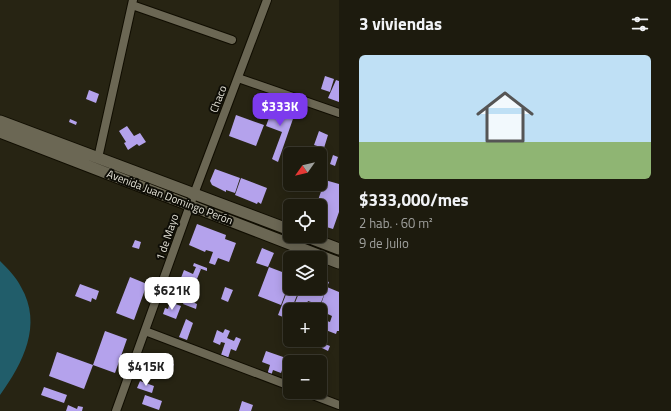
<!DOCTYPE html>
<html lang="es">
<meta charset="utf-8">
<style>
:root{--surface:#1d1b0e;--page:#252417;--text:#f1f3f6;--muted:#a0a19e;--line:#3b392e;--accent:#7c3aed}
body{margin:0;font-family:"Titillium Web",sans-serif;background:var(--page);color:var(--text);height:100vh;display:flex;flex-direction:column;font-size:15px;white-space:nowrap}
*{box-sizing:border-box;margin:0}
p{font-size:13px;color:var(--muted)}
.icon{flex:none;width:22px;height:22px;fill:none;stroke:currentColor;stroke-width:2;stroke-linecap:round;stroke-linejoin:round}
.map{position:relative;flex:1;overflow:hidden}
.details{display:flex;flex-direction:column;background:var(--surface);width:332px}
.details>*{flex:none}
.needle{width:26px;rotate:236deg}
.fabs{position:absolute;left:283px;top:147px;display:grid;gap:8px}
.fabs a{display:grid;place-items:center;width:44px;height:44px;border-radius:6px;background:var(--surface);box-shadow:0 2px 10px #0003,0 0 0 1px var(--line);font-size:20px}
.price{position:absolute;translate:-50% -34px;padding:0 9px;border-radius:8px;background:#fff;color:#222;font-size:13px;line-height:26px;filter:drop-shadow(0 1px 2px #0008)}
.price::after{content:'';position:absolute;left:50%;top:24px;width:12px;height:9px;margin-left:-6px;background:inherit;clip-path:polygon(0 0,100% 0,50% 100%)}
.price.current{background:var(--accent);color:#fff}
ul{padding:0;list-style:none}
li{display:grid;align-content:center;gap:8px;height:212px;padding:0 20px}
li span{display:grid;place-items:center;height:124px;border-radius:6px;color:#555}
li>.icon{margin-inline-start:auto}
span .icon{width:72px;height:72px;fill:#fffc;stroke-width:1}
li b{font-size:17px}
h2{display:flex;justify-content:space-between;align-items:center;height:48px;padding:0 20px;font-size:17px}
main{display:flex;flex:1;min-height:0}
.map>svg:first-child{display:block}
</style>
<main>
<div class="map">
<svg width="339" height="411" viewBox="0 0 339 411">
<rect width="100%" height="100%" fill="#272413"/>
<path fill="#215d6a" d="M0 261C8 269 16 277 21 287 43 325 23 363 0 395Z"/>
<path fill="#b4a2ec" d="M325 76 334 79 330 92 321 89Z
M336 80 339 81V102L328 98Z
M89 90 99 94 96 103 86 99Z
M274 104 287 109 286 113 294 116 278 162 272 159 282 132 266 126Z
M236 115 264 125 256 146 229 136Z
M70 119 77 122 76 125 69 122Z
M127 126 134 136 140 133 146 142 139 146 137 144 128 150 124 143 126 142 119 131Z
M319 131 328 135 324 148 314 145Z
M333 155 338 157 335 166 330 164Z
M215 169 240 178 235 193 226 190V192L212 185 210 181Z
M241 178 267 188 261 204 258 202 257 204 235 195Z
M325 180 339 184V212L333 229 320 225V206H316Z
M197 224 226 235 225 239 236 243 229 262 218 258 215 265 209 263 213 252 206 250 205 252 189 245Z
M135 240 141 242 139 249 132 247Z
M262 248 274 253 268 267 256 263Z
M194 263 207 268V271L193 266Z
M196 267 201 269 195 284 187 281 185 285 179 283 184 270 193 274Z
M269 267 290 275V281L281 305 258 296Z
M130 277 147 284 134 320 116 313Z
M320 279 329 282 320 305 308 301 304 310H292L301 288H320Z
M80 284 99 291 96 300 92 298 91 302 75 296Z
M290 284V288H300L291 310H290L288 319 278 315Z
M225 287 233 290 228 302 221 299Z
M327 287 339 292V319L334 317 339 319V331H337L336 334 323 329 327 321 330 322 332 316 319 310Z
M180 289 188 294 186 299 197 304 196 309 183 304 185 299 175 295 178 290 180 291Z
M170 302 181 306 176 319 163 314 165 308 168 309Z
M290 316V328L286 327Z
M186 319 193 323 187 340 179 337Z
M225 329 230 331 227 338 234 341 236 337 241 339 236 351 231 349 228 358 221 355 225 343 221 342 220 345 213 342 217 330 223 333Z
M105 331 127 339 115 373 93 365Z
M322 343 330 346 328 351 320 347Z
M266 351 286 358 281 373 273 370 271 376 267 375 270 365 262 362Z
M57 352 93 365 84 389 49 376Z
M302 358 312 362H300Z
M166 361 174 364 169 377 162 374Z
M320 364 323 366 320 374Z
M140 381 154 386 152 393 137 388Z
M44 387 67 395 64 403 41 395Z
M145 395 162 401 159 410 142 404Z
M242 401 253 405 251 411H239Z
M68 405 77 409 78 406 83 407 82 411H66Z"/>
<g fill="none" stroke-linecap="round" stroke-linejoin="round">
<g stroke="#100d01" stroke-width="10">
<path id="minor" d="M132 5 232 40
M238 78 339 113
M98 158 133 0
M145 331 290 386
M305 392 339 405
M116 411 194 194 267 0"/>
</g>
<g stroke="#100d01" stroke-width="13">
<path id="secondary" d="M0 121 290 230
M0 132 339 263
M305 236 339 249"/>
</g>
<use href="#minor" stroke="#6b6754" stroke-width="8"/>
<use href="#secondary" stroke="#6b6754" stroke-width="11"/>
</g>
<g text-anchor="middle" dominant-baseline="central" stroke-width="4" stroke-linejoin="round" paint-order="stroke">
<g font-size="11" fill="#e5e3d8" stroke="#0e0d06">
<text transform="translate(218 99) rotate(-69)">Chaco</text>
<text transform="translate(170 197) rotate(21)">Avenida Juan Domingo Perón</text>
<text transform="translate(167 237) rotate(-71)">1 de Mayo</text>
</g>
</g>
</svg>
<div class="fabs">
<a><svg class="needle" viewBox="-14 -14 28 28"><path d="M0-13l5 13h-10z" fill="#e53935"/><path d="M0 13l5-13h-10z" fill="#a0a19e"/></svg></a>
<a><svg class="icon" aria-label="locate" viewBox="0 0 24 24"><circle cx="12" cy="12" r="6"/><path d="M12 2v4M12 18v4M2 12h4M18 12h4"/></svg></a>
<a><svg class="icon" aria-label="layers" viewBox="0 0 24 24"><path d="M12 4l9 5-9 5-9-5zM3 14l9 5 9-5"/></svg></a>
<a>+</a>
<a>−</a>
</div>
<b class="price current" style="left:280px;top:127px">$333K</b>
<b class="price" style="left:172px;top:311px">$621K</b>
<b class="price" style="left:146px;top:387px">$415K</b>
</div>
<section class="details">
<h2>3 viviendas<svg class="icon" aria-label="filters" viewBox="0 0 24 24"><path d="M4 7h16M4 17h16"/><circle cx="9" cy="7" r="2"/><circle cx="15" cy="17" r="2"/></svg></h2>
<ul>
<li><span style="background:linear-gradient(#bfe0f5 70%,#8fb573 0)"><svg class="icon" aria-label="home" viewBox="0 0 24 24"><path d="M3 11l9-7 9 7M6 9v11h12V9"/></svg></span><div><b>$333,000/mes</b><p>2 hab. · 60 m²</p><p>9 de Julio</p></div></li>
</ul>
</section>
</main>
